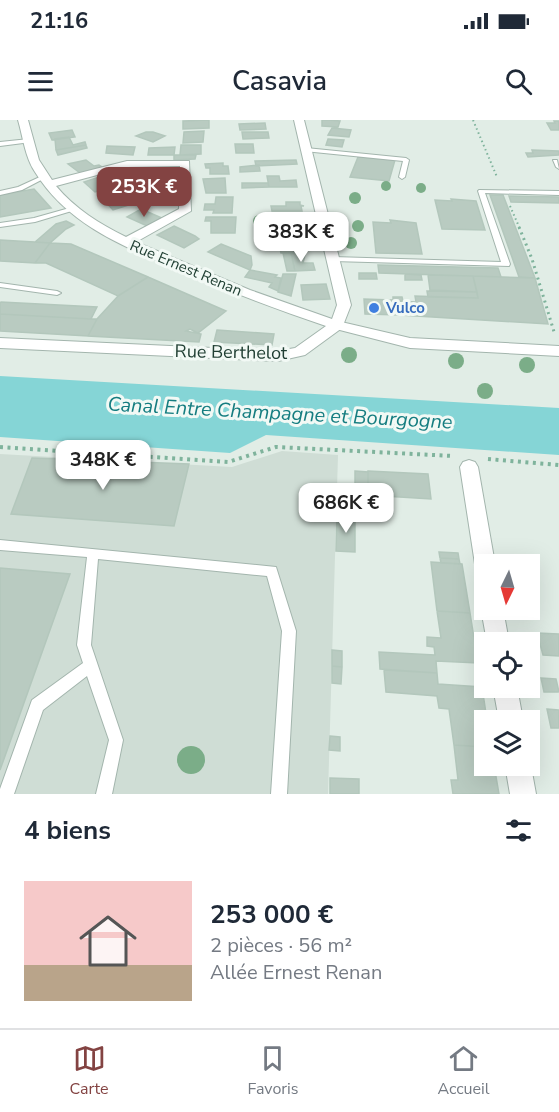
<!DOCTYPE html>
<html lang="fr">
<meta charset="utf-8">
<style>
:root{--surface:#fff;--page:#f6f6f7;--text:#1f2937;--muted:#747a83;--line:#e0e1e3;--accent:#834342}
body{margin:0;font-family:"Nunito Sans",sans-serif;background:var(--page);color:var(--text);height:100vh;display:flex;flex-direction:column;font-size:22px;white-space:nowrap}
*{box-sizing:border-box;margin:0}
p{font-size:20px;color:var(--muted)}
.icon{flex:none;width:33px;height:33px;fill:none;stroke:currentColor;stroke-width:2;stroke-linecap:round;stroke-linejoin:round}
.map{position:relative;height:674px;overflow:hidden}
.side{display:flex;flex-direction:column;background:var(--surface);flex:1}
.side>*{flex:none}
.needle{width:39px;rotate:185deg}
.controls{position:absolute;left:474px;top:434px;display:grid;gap:12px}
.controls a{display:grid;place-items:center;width:66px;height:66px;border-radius:0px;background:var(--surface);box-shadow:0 6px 24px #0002;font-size:30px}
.price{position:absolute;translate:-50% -51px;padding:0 14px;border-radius:12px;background:#fff;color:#222;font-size:20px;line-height:39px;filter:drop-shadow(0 2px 3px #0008)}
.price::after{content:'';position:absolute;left:50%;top:36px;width:18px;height:14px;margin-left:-9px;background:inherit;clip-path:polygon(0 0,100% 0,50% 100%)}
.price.current{background:var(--accent);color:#fff}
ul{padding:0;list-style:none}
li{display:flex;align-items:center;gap:18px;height:150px;padding:0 24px}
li+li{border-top:2px solid var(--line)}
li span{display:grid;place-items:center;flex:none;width:168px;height:120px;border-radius:0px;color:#555}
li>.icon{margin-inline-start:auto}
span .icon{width:72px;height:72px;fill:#fffc;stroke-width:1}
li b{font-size:26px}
h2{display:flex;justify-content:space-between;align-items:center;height:72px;padding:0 24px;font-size:26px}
.status{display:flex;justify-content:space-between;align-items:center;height:42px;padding:0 30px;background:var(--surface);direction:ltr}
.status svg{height:16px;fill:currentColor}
header{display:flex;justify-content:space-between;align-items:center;height:78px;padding:0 24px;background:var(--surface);font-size:27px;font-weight:600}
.menu{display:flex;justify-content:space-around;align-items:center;height:84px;border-top:2px solid var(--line);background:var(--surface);font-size:16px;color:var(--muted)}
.menu a{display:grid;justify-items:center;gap:3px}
.menu .current{color:var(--accent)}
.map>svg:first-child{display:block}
</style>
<div class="status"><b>21:16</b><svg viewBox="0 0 49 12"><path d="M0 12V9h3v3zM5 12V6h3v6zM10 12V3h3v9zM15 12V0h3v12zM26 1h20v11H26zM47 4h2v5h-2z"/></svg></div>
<header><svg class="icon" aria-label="menu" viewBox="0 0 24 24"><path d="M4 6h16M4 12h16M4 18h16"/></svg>Casavia<svg class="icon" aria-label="search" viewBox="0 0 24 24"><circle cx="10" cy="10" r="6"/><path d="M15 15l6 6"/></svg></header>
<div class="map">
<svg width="559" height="674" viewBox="0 0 559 674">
<rect width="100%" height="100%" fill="#e1ede6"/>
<path fill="#cfddd5" d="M282 331 338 335 328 674H0V334L232 347Z"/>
<path fill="#85d5d6" d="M0 256 559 288V335L266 315 230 333 0 317Z"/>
<path fill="#b9cbc1" stroke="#b3c7bc" stroke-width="1.5" d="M209 0V8L183 9V1Z
M322 0H328L340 1 338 7 322 6Z
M554 1H559V10H551L547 3H555Z
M265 3 266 9 240 10 239 4Z
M332 8 351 10 349 17 328 15Z
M72 10 75 17 52 20 49 13Z
M204 11 203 22 183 23 184 12Z
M146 12H153L165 16 153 22 136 16Z
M242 12H268L269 18 243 19Z
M69 17 73 25 85 22 86 25 56 30 55 19Z
M328 19 344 20 342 27 326 25Z
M235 24H253L254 33H236Z
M86 25 87 28 58 35 56 30Z
M181 25H201V34L180 35Z
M107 26 135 27 133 35 106 33Z
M175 27 174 35H148L149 28Z
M532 30 559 31V35L528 37 526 33H533Z
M174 35H196L195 39 174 40Z
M358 37 395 40 389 61 350 57Z
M86 40 94 46 99 45 102 47 80 53 68 44Z
M296 40 297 44 256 46 255 41Z
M223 43V46H228L229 54H210V48H206L205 44Z
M259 45 260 51 240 52V47Z
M148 50H165L166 62 147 63Z
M102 56 115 67 95 72 84 62Z
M267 56H279L280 61 296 60 297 67H269Z
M225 58 226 73H206L203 59Z
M242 63H268L269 67 242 68Z
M150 65H169L170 80H149Z
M34 69 51 88 0 97V75Z
M122 72 129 77 125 78 132 84 113 90 102 78Z
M490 75H503L535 158 519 157Z
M509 76 559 77V83L511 82Z
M216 77H233L232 93H213L214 90H204L205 84H215Z
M451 79 476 81 485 110 442 109 435 80 452 81Z
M286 82H300V85L304 86H301L302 91H272L271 86H286Z
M141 89 162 98 147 106 127 97Z
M206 97H236L235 113H211V101H205Z
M296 100 297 108H281L280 101Z
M390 100 416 103 422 134 376 133 373 102 391 103Z
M66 101 74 105 66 109 50 123 35 122 56 104Z
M174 106 195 116 199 119 184 128 157 115Z
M276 112H290L294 133H281Z
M0 120 35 122 50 123 35 143 0 141Z
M50 123 71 124 148 157 118 176 46 143H35Z
M221 124 251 136 252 145 250 150 208 132Z
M283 133H291L295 151H287Z
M291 133H301L305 135 303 143H313L315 150 295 151Z
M378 145 498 148 501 157 379 153Z
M250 150 277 155 275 157 281 158 278 171 269 167 272 163 245 157Z
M359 153H376L377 159H359Z
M283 154H296L291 176 278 172Z
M405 154 421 155 422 160H405Z
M428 155 473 156 477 172 430 170Z
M473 156 535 158 548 204 400 195V181L416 182 415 176 478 178Z
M148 157 226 191 198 213 190 209 186 211 201 214 199 222 88 216 97 199 118 176Z
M326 164 330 179 303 180 301 165Z
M427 171 477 172 478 178 428 177Z
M393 177H402L403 181H400V195L365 194 364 179 393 180Z
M0 183 1 182 97 187 91 199 0 194Z
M0 194 91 199H97L88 216 0 211Z
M217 210 274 214 272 225 214 222Z
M32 338 189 344 174 406 11 394Z
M355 351 368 352V375L355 374Z
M368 351 428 354 431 379 368 375Z
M337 395 355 396V432L336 431Z
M439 432 458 433 459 439 440 438Z
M440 438 459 439 460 444 441 443Z
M431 442 462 444 470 493 437 491Z
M0 448 70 454 0 650Z
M437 491 470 493 478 543 436 541 437 553 380 549 379 532 435 535 434 527 427 526V517L441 518Z
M537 513 559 514V536L543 535Z
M332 530 342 531V547L332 546Z
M332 546 342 547 341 564 332 563Z
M384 550 437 553 438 564 482 567 487 600H484V627L454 625 449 589 439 588 437 576 386 572Z
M541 558 556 559 559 572H544Z
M547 589 559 590V608H551Z
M330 616 340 617V631L329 630Z
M454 625 484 627V645H494L499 674H453L451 660H458Z
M330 658 359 659V674H330Z"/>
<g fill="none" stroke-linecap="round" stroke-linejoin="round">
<g stroke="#a3b5ad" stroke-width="2">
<path id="service" d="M29 19 32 21 31 22 0 26V22Z
M306 28 406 38 409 40 405 57 402 59 399 57 403 41 304 31 303 30Z
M553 40H557L559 49 556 47Z
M42 56 47 57 22 70 0 75V71L18 67Z
M479 70 559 71V75L485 73 510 144 509 146 333 141 329 139 333 137 501 142 478 71Z
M73 87 75 88V90L35 102 0 107V103L34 98Z
M0 163 57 171 61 173 57 175 0 167Z
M0 420 276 447 296 511 287 674H271L282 511 267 456 98 439 91 525 123 620 112 674H96L109 620 87 556 43 590 14 674H0V669L32 580 83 543 77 525 87 437 0 430Z"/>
</g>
<g stroke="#a3b5ad" stroke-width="2">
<path id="minor" d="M18 0H28L39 40 52 60 127 41H189L191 91 136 122 250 170 332 199 337 185 294 0H304L351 185 342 208 305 235 278 241 0 228V218L278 231 295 228 326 206C278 190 231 172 184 152 128 128 69 107 35 52 25 37 23 17 18 0ZM180 46 179 89 126 117C100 104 75 89 56 66L127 47Z
M469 340 475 342 478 347 495 444H484V453L478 450 475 444 460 347 463 342Z
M484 482V489H503L509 522H487L481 489Z
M493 567H517L523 600H499Z
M530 641 536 674H510L505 645H530Z"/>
</g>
<g stroke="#a3b5ad" stroke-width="2">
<path id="tertiary" d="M337 201 410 218 559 226V236L410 228 332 208 330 205 332 202Z"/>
</g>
<path stroke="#7fb39c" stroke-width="2" stroke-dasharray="1.5 3" stroke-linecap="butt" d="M473 0 497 57
M510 86 520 109"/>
<path stroke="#7fb39c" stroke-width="3" stroke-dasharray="2 4" stroke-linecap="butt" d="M519 107 532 139 555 215"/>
<path stroke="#7fb39c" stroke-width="4" stroke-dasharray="3 4.5" stroke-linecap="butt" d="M0 327 228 342 276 327 454 336
M488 339 559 345"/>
<use href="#service" fill="#fff" fill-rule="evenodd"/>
<use href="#minor" fill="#fff" fill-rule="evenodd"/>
<use href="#tertiary" fill="#fff" fill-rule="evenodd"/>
</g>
<g fill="#7bad88">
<circle cx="386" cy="66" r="5"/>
<circle cx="421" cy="68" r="5"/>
<circle cx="355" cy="78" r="6"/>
<circle cx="259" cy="101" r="6"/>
<circle cx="358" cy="106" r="6"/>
<circle cx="351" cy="123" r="6"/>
<circle cx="349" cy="235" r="8"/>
<circle cx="456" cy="241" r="8"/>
<circle cx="527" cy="245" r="8"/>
<circle cx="485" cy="271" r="8"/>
<circle cx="191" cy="640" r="14"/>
</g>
<circle fill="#3f7fe0" stroke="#f2f9f5" stroke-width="2" cx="374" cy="188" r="6"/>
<g text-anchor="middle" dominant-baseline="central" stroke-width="6" stroke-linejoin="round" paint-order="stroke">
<g font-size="15" fill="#203f33" stroke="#f2f9f5">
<text transform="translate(186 148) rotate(23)">Rue Ernest Renan</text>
</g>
<g font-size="15" font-weight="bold" fill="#366cbe" stroke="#f2f9f5" text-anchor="start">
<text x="386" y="188">Vulco</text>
</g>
<g font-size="18" fill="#203f33" stroke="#f2f9f5">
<text transform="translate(231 232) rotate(1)">Rue Berthelot</text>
</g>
<g font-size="20" font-style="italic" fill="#157d80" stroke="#f2f9f5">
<text transform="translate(280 293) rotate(3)">Canal Entre Champagne et Bourgogne</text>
</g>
</g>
</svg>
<div class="controls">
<a><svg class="needle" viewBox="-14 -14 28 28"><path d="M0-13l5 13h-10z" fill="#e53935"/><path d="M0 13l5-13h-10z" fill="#747a83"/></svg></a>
<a><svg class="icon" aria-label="locate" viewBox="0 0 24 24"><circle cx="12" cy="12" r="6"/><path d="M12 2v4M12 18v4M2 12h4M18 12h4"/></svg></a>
<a><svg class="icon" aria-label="layers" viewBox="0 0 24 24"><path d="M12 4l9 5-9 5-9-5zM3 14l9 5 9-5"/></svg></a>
</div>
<b class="price current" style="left:144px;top:98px">253K €</b>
<b class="price" style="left:301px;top:143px">383K €</b>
<b class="price" style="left:103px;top:371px">348K €</b>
<b class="price" style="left:346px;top:414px">686K €</b>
</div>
<section class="side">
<h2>4 biens<svg class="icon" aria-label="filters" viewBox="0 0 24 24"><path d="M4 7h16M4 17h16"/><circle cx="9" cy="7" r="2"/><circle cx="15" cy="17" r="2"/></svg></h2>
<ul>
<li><span style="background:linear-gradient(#f6c9c9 70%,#b9a48a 0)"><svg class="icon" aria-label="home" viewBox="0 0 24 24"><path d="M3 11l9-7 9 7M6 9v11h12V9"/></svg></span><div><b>253 000 €</b><p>2 pièces · 56 m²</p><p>Allée Ernest Renan</p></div></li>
</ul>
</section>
<nav class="menu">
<a class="current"><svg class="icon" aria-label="map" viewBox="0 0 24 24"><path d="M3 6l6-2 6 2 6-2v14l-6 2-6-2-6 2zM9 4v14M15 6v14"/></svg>Carte</a>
<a><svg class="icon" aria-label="saved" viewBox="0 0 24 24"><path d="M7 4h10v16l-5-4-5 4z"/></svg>Favoris</a>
<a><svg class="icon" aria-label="home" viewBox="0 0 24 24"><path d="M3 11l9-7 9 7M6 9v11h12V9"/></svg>Accueil</a>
</nav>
